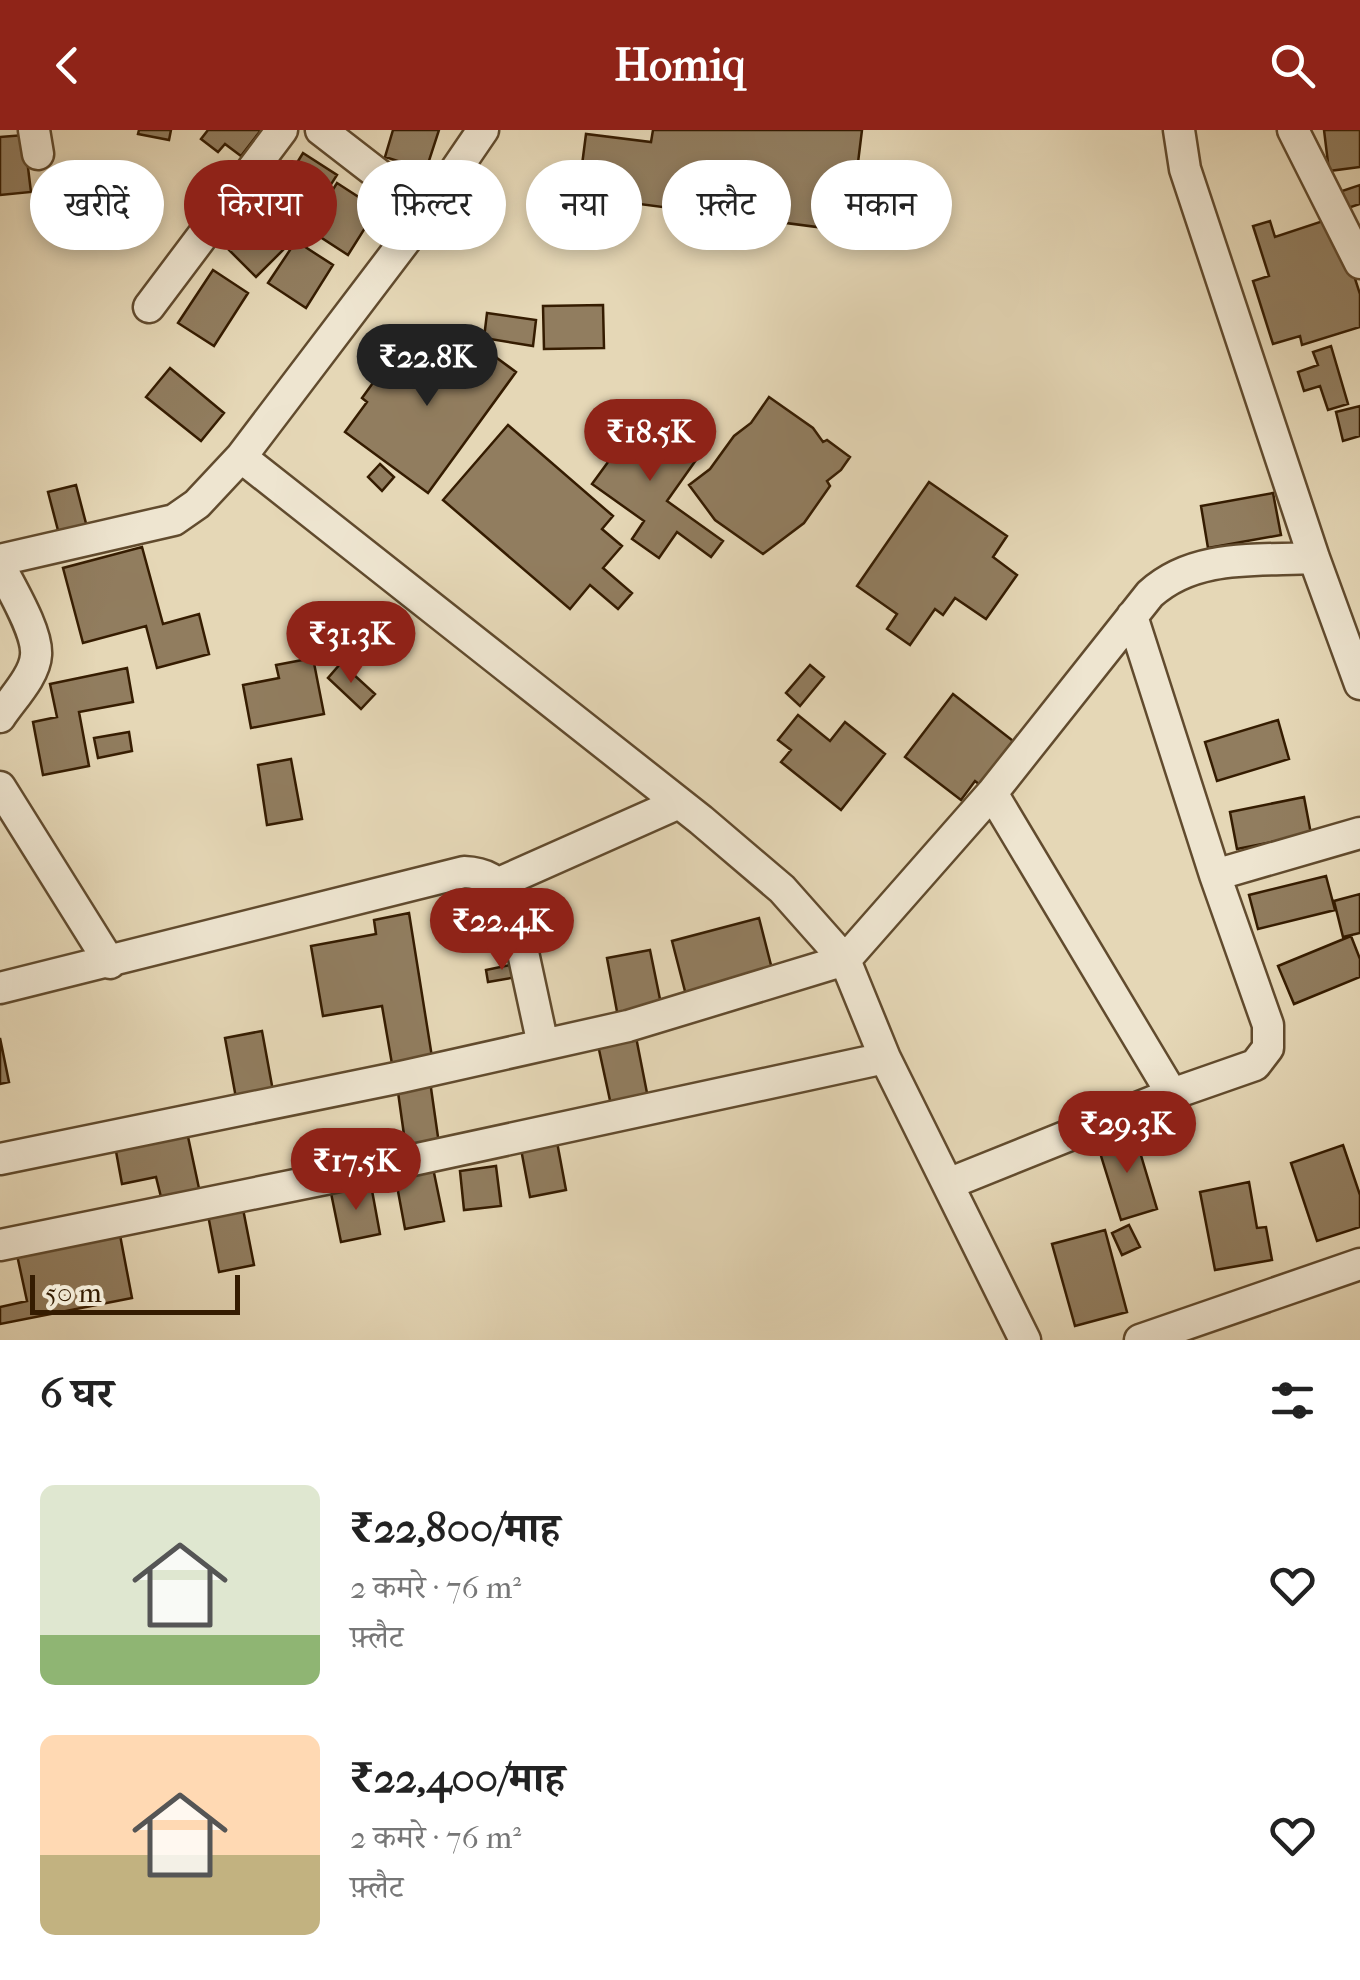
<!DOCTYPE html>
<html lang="hi">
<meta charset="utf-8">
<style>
:root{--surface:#fff;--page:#f2f2f2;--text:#222;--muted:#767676;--accent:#8f2418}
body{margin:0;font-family:"IM FELL French Canon","Noto Serif Devanagari",serif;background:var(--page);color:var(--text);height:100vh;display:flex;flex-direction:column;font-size:38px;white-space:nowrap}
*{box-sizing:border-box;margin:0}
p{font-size:32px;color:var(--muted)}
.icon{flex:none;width:55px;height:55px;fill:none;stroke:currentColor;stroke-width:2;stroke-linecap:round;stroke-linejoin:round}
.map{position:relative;height:1210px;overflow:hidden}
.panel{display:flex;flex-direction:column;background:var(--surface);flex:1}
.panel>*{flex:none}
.banner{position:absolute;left:30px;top:30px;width:1300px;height:90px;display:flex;gap:20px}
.scale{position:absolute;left:30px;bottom:25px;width:210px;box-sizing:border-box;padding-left:10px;border:5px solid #351c01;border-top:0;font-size:28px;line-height:35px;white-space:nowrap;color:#351c01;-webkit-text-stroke:8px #eee5d0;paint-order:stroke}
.price{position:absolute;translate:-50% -85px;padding:0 22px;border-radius:35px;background:var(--accent);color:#fff;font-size:32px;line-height:65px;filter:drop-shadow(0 2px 5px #0008)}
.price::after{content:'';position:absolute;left:50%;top:60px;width:30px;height:22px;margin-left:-15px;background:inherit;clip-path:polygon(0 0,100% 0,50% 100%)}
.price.current{background:#222;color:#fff}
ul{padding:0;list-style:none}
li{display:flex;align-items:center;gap:30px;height:250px;padding:0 40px}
li span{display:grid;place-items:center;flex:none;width:280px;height:200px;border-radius:15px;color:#555}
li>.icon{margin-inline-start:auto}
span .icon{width:120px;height:120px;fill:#fffc;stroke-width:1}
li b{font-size:42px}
h2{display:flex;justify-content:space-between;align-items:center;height:120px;padding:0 40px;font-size:42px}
.pill{padding:0 35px;border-radius:45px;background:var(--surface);box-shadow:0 5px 15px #0003;font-size:35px;line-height:90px}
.pill.current{background:var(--accent);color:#fff}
header{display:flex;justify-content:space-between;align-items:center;height:130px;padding:0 40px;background:var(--accent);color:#fff;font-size:45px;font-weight:800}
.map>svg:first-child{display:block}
</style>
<header><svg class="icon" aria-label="back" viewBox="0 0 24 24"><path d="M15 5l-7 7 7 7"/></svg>Homiq<svg class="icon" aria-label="search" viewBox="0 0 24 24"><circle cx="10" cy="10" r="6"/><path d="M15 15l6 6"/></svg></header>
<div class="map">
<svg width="1360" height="1210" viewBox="0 0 1360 1210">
<rect width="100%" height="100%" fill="#e5d7b6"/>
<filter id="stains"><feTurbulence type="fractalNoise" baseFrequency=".002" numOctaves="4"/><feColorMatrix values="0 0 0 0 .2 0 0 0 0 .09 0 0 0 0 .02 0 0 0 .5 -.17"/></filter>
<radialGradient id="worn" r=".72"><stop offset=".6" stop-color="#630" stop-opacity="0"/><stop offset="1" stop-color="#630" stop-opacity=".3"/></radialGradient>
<path fill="#917d5f" stroke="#351c01" stroke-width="2.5" d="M139 0H171L169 10 138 4Z
M208 0H261L241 26 225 14 218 22 201 9Z
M393 0H439L426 40 385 27Z
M653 0H862L856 49 846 48 840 100 578 66 586 4 651 12Z
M1324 0H1360V37L1329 41Z
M24 5 31 62 0 65V7Z
M303 23 337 45 304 97 271 75Z
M337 53 377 79 348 125 308 99Z
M1360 55V74L1348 78 1342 61Z
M261 78 293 110 256 147 229 120 251 99 246 94Z
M1335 87 1360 164V197L1302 215 1300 206 1273 214 1253 151 1269 146 1253 96 1270 91 1275 107Z
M296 111 333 135 306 178 268 153Z
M213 140 248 163 214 216 178 193Z
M603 175 604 218 544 219 543 176Z
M487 183 536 190 533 216 484 208Z
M404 210 425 226 435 212 472 239 486 220 516 242 428 363 345 302 367 272 362 268Z
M1331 216 1348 274 1328 280 1320 256 1304 261 1298 242 1318 235 1313 222Z
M170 238 224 283 201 311 146 267Z
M769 267 813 298 823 312 827 310 850 327 841 340 827 351 830 356 804 393 763 424 715 390 689 355 710 339 734 306 751 293Z
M621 276 696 330 667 371 723 411 711 427 677 402 659 428 632 409 644 391 592 354 619 317 601 304Z
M1360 276V306L1343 311 1336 282Z
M508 295 613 386 602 399 622 416 603 438 632 463 618 479 590 455 570 479 443 370Z
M380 334 394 347 382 361 368 347Z
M929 352 1007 406 993 427 1017 445 986 489 955 468 943 485 935 479 910 515 887 499 897 484 857 456Z
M76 355 88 401 60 408 48 362Z
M1273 363 1281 405 1208 418 1201 376Z
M142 417 163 494 199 484 209 524 157 538 146 496 83 513 63 438Z
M313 528 324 584 251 598 243 555 279 548 276 535Z
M341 533 375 564 361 579 328 548Z
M810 535 824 547 800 576 786 563Z
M127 538 133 572 79 582 89 636 43 645 33 592 57 587 50 554Z
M953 564 1017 614 984 658 975 651 961 670 905 627Z
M798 585 830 611 845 592 885 624 841 680 781 632 791 620 778 610Z
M1278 590 1289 629 1217 651 1205 612Z
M129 602 132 621 98 628 94 608Z
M291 629 302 689 267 695 258 635Z
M1304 667 1311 704 1237 719 1230 682Z
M1326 746 1335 780 1258 799 1249 765Z
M1360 764V803L1343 807 1334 771Z
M409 783 432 927 392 934 382 876 323 886 311 816 376 804 374 790Z
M759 788 773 843 687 869 672 811Z
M1351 806 1360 829V847L1294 874 1278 836Z
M650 820 662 879 618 887 607 828Z
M515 834 517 847 488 852 486 840Z
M262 901 273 961 236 968 225 908Z
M636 907 648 968 611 975 598 915Z
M0 908 9 952 0 954Z
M430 951 439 1014 406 1019 397 955Z
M187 1002 200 1063 162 1071 156 1047 122 1054 115 1016Z
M1134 1002 1157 1079 1121 1090 1097 1013Z
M557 1012 566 1060 530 1067 521 1019Z
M1343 1015 1360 1065V1097L1317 1111 1291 1033Z
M496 1036 501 1076 464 1080 460 1041Z
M433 1038 444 1091 405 1099 395 1045Z
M1249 1052 1257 1098 1266 1097 1272 1130 1215 1140 1200 1062Z
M371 1055 380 1104 341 1112 331 1063Z
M243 1079 254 1135 219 1142 208 1085Z
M1129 1095 1140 1117 1122 1125 1112 1103Z
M1105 1100 1127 1182 1075 1196 1052 1114Z
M120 1105 132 1168 0 1194V1177L27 1171 17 1125Z"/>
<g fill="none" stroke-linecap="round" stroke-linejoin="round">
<g stroke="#614b2e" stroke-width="35">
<path id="street" d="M34 0 38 24
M321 0 427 82
M483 0 427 82 241 327 701 690 782 759 845 830 885 928 1025 1210
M1179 0 1185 39 1314 428 1360 554
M1293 0 1360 133
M149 177 282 0
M0 430 174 390 197 374 241 327
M0 436C11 458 38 502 36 525 35 546 11 570 0 587
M0 657 110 833
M992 663 1172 964
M1215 745 1360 703
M499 753 679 673
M0 858 464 742C486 743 496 750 511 767L543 915
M0 1029 401 947 628 896 845 830 992 663 1150 464C1195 423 1258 431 1314 428
M948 1054 1172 964 1255 935 1268 918V895L1215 745 1132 486
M0 1115 325 1049 885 928
M1140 1210 1360 1134"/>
</g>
<use href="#street" stroke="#eee5d0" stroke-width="30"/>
</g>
<rect width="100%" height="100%" filter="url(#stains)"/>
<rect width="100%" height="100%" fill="url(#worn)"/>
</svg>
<div class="scale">50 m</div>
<b class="price current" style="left:427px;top:279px">₹22.8K</b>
<b class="price" style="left:650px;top:354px">₹18.5K</b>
<b class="price" style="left:351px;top:556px">₹31.3K</b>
<b class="price" style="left:502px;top:843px">₹22.4K</b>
<b class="price" style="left:1127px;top:1046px">₹29.3K</b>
<b class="price" style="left:356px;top:1083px">₹17.5K</b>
<div class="banner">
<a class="pill">खरीदें</a>
<a class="pill current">किराया</a>
<a class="pill">फ़िल्टर</a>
<a class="pill">नया</a>
<a class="pill">फ़्लैट</a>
<a class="pill">मकान</a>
</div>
</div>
<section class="panel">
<h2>6 घर<svg class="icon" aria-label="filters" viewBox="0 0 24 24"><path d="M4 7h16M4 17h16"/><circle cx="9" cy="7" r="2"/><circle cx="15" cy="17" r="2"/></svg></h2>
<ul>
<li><span style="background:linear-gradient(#dfe7d0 75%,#8fb573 0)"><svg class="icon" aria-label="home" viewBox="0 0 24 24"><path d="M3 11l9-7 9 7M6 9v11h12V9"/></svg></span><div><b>₹22,800/माह</b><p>2 कमरे · 76 m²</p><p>फ़्लैट</p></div><svg class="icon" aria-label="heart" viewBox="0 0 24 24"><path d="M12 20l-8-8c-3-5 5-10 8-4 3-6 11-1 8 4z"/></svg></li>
<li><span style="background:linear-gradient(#ffd9b3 60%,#c2b280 0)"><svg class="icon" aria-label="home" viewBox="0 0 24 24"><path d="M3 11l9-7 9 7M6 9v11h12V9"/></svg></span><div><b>₹22,400/माह</b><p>2 कमरे · 76 m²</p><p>फ़्लैट</p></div><svg class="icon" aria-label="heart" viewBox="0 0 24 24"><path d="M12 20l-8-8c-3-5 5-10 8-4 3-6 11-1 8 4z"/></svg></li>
</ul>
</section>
